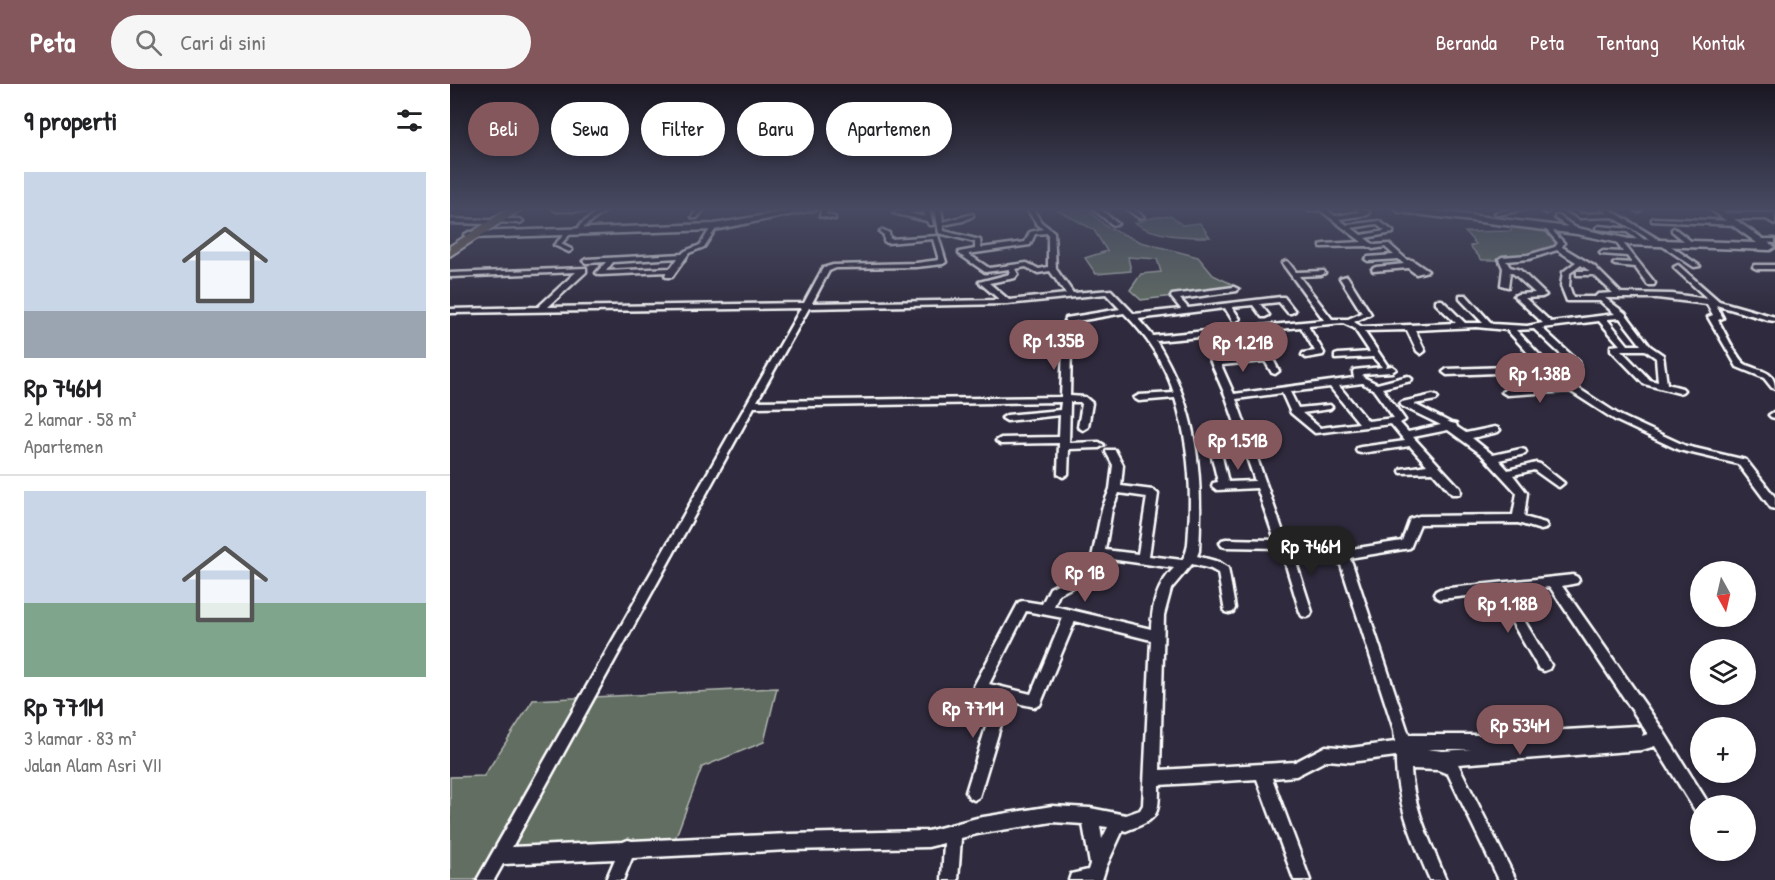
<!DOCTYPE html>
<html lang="id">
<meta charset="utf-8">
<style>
:root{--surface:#fff;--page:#f6f6f6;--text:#202124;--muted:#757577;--line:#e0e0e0;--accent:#84575d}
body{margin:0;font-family:"Patrick Hand",sans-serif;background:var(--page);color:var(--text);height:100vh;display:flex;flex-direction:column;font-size:22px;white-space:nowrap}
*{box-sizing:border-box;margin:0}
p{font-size:20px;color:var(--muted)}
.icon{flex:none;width:33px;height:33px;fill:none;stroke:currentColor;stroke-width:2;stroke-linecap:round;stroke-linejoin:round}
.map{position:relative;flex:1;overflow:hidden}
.details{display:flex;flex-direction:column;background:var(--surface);width:450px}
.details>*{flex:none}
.top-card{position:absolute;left:18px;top:18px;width:570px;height:54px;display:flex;gap:12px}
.needle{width:39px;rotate:172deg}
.fabs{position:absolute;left:1240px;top:477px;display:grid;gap:12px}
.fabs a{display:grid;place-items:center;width:66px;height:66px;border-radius:50%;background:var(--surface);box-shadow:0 3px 9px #0003;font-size:30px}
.price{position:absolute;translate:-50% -51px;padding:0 14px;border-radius:21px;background:var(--accent);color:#fff;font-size:20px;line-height:39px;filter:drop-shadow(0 2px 3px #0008)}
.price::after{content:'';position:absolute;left:50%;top:36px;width:18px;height:14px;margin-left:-9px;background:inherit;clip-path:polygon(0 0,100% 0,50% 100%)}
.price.current{background:#222;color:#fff}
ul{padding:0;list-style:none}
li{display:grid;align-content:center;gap:12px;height:318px;padding:0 24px}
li+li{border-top:2px solid var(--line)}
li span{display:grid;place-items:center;height:186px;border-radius:0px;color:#555}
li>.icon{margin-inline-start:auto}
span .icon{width:108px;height:108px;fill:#fffc;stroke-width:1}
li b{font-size:26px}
h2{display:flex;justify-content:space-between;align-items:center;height:72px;padding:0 24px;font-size:26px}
.chip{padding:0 21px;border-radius:27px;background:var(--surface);box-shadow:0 3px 9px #0003;font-size:21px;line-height:54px}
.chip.current{background:var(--accent);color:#fff}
header{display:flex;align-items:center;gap:36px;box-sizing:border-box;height:84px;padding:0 30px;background:var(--accent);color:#fff}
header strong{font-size:28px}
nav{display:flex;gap:33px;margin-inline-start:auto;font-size:21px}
.search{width:420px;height:54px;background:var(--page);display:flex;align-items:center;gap:15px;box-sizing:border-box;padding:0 21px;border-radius:33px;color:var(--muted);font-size:22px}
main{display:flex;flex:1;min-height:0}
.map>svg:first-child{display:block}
</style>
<header>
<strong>Peta</strong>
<div class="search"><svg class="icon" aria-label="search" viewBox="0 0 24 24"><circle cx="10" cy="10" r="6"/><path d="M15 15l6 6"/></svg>Cari di sini</div>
<nav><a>Beranda</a><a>Peta</a><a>Tentang</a><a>Kontak</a></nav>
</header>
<main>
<section class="details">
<h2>9 properti<svg class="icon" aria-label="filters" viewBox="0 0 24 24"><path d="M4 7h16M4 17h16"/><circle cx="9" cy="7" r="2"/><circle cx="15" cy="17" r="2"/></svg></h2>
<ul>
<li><span style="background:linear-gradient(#c9d6e8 75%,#9aa5b1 0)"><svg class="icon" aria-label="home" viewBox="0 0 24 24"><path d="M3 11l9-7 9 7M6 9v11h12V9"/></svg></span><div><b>Rp 746M</b><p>2 kamar · 58 m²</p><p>Apartemen</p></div></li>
<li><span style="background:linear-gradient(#c9d6e8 60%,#7fa58c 0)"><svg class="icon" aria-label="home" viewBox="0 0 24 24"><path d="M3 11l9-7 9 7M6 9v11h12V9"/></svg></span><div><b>Rp 771M</b><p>3 kamar · 83 m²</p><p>Jalan Alam Asri VII</p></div></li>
</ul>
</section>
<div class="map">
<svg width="1325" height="796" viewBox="0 0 1325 796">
<rect width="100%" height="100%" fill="#2f2a3d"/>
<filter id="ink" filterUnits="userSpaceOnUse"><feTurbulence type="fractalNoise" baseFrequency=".0167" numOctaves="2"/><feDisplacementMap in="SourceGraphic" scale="12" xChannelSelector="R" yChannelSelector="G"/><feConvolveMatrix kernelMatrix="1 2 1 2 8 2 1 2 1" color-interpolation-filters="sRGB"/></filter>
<g filter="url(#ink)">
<path fill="#626e62" stroke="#b0b6b0" stroke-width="1.5" d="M606 125H637L657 143 691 158 748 173 763 191 790 204 691 216 680 206 691 190 711 188 707 175 678 173 681 187 646 190 635 174 657 167 644 146Z
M721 132 732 141 750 139 760 153C736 153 706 153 685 139L705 133Z
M1062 141 1099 147 1113 163 1064 176H1032L1020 162 1026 160 1015 148 1061 147Z
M327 604 314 658 252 683 225 755 55 764 38 796H0V693L34 692 83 616Z"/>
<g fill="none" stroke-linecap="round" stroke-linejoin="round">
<g stroke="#fff" stroke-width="5">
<path id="street" d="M103 125H157V126L135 142 130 150 128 151 125 149 131 140 149 127H106Z
M248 125H254L247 134H243L242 133Z
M372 125H378L376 130 385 133V135L370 132Z
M462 125H479L483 141H479L477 137 443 129ZM474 127 475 133 458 129Z
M485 125H491L493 138 523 130V132L513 137 493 141 494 147 530 156 531 164 575 158 580 148 593 145 587 140 577 125H583L591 138 604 148 606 185 623 209 661 206 684 230 731 225 721 213 722 211 784 203 788 205 787 207 730 215 738 224 831 213H834L845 227 841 229H838L829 218 810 220 819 231 815 233H812L803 221 782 223 790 235 786 237H783L775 224 688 235 703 252 874 236 832 179 836 177 838 178 846 188 874 187 875 189 871 191 849 192 882 235H898L912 229 890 194 897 192 921 230 904 238 912 243 1006 239 986 220V216H992L1015 239H1033L1010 215V211H1016L1042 240 1077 242 1093 239 1064 212 1068 210 1085 209 1064 190 1060 188 1058 203 1051 201 1053 184 1049 175 1052 173 1078 171 1105 163 1108 159 1096 145 1099 143 1114 159 1112 163 1144 182 1171 209 1222 210 1258 215 1225 185 1224 183 1228 181 1269 217 1325 233V237L1318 236 1266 221 1273 234 1268 236C1273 245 1288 276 1295 280 1309 288 1325 285 1325 305L1322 304 1314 294 1287 283 1258 233 1263 231 1257 220 1207 214H1155L1175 229 1200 262 1213 271 1217 300 1232 304 1234 306 1232 308 1229 309 1194 300 1161 266V262L1170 261 1149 237 1092 244 1129 278V282H1123L1084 245 1066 246 1100 282 1120 299 1171 332 1236 362 1296 376 1325 413V425L1321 424 1288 380 1229 366 1165 336 1120 307 1057 311 1052 308 1057 305 1113 302 1095 287 997 291 993 288 997 285 1090 282 1057 246 1026 243 965 246 975 267 971 270 967 267 957 246 914 247 937 281 936 283 942 282 946 285 942 288 912 290 913 293 927 300 958 292 962 295 961 297 932 304 955 336 950 339 958 348 991 341 952 322 950 320 952 318 983 311 986 312 988 314 986 316 964 320 1001 339 1006 340 1007 343 1016 349 1045 343 1048 344 1050 346 1048 348 1022 354 1043 371 1071 365 1075 366 1076 368 1075 370 1049 376 1058 386 1086 379 1090 380 1114 399 1109 403 1105 401 1084 386 1063 391 1077 409 1074 433 1095 439 1097 442 1095 445 1091 446 1068 439 970 440 960 464 899 474 902 479 959 651H1029L1186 642 1191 644 1193 649 1192 652 1198 650 1100 503 1057 508 1101 581 1099 585 1094 587 1089 585 1045 509 990 515 986 513 984 510 986 507 990 505 1123 491 1127 493 1129 496 1127 499 1112 502 1210 642 1260 722H1251V729L1246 728 1205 662 1192 666 1008 680 1066 796H1049L998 690 988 686 961 685C963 724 982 761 996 796H980C963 756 945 716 946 672L900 678 877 676 846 692 822 694 860 796H844L807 695 709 701C709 734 707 735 676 747L673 746 656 783 652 796H619L621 790 638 786 640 780 633 740 602 738 527 750 511 754 508 796H492L494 759 478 763 339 766 182 774 173 796H156L165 775 53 780 44 796H27L351 224 0 229V225L88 223 126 188 0 193V189L136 184V188L98 223 354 219 373 184 383 181 466 179 489 176 483 155 437 159 434 157V151L430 148 433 146 439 149 440 155 488 152 496 178 493 180 466 183 386 184 379 187 362 219 550 216 529 198 560 190 559 185 535 188 509 170V168L525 165V158L489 149ZM598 149V183L589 185 577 179 539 184 518 170 580 161 585 150ZM1107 166 1126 178 1113 188 1111 202 1117 217H1150L1165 230 1101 238 1075 214 1092 213 1096 211 1070 186 1060 183 1056 177 1079 175ZM1131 181 1140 187H1127V191H1144L1163 209 1148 210 1145 213H1123L1119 202 1120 189ZM576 183 588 189 600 187 616 210 559 216 539 199 565 194 568 190 565 185ZM656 210 670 225 616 234 613 243 617 245H620L622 238 674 229C696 251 714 278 724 309L689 311 684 314 689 317 725 314C738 356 742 401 739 445 738 456 739 467 732 476L699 472 708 410 703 406 671 402 673 381 665 366H657L656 368 663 381 660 405 652 425 640 483 600 504 592 520 573 517 569 518 524 602 527 609 545 614 516 708 519 713 524 716 529 713 558 617 585 623 590 621 625 537 701 556 693 721 690 726 676 731 640 724 602 722 527 734 478 747 339 750 182 757 178 756 173 758 62 763 304 323 611 318 610 326 557 331 552 334 557 337 610 331 609 353 551 354 546 357 551 360 609 359 608 390 613 393 618 390 619 365 649 364 654 361 649 358 619 359 620 318H630L632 320 628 343 633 346 638 343 642 319 635 313 620 312 621 261C613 256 593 257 585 262L589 265 613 264 611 313 307 317 359 224 557 220ZM1170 234 1191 261H1178L1157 235ZM893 239 904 244 920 268 888 270 885 271V275L923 273 932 283 904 286 903 288 904 294 784 310 771 281 815 277 822 289 825 290 829 287 808 247 851 243 865 267 853 269 852 271 856 274 873 271 874 269 858 242ZM801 248 813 272 769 276 758 252ZM750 253 776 313 805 397 778 398 772 373 767 370 762 373 768 398 763 399 762 402 767 406 807 404 825 456 776 455 772 456 770 459 772 462 776 463 829 464 832 468 850 528 852 532 856 533 860 532 862 528 844 472C860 472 879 468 891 481L944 646 945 658 900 664 876 662 845 678 710 686 714 531 721 505 742 480 761 485 768 489 775 528 779 529 783 528 785 524 778 484 769 478 747 472 749 467C753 389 748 324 706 257ZM1171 266H1195L1206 274 1208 298 1200 296ZM912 299 923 305 944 334 918 337 889 302ZM880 303 909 339 870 344 852 329 880 325 882 323 880 321 848 324 840 308ZM832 309 841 329 865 349 941 340 955 357 911 363 907 364 906 366 907 368 911 369 960 362 977 381 951 385 950 387 951 389 983 388 1002 410H1010L1011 407 1010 404 963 353 998 346 1031 370 1067 409 1063 431 969 432 960 435 952 457 889 467 877 464 840 463 837 459 786 315ZM669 409 697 413 688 470 655 466 662 425ZM653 474 724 484C707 501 702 521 701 545L604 522 609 510 649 489ZM576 527 613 534 581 610 539 600ZM977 665H1021L993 667ZM650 742 658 743 652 755Z
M643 125H650L668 140 663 141Z
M677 125H684L694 133 689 134Z
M859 125H876L885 132 910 128 906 125H914L919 128V130L917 131 889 135 897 141 929 137 943 147V149L915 154 924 161 939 160 957 176H962L978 187 966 190 958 184 923 187 922 185 926 183 954 180 948 175 918 177 915 175 918 173 944 171 935 163 923 165 917 162 871 163V161L873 160 912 158 870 126 859 127ZM926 140 935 147 911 151 902 144Z
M1062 125H1076L1048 131 1045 129Z
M1090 125H1097L1099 127 1096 129Z
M1114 125H1122L1131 130 1158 129 1152 125H1159L1211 157 1215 158 1250 182 1244 183 1211 161 1207 160 1163 133 1130 134Z
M1184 125H1190L1191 126 1188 128Z
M1313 131H1317L1325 135V140L1313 133Z
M1105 132H1109L1130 147 1125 148 1105 134Z
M1204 134 1287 137 1290 139 1287 141 1202 137V135Z
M0 135 40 136 43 138 40 140 0 139Z
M47 135H70L73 137 70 139 45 138V136Z
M262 142 267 143 254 163 239 169 222 193H216L215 191 217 188 150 191 146 189 156 178 136 179 133 177 136 175 232 170 235 167 250 161ZM228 174 221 184 156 187 163 178Z
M1149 142 1181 145 1197 158 1192 159 1177 148 1147 145 1146 144Z
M1224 144 1242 158V160H1238L1222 147V145Z
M118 147 121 149 111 160 121 165 122 166 119 168 104 161Z
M1167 153 1169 154 1205 199 1204 201H1198L1185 183 1165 181 1163 180 1167 178 1182 179 1177 172 1151 170 1150 169 1153 167 1173 168 1164 155Z
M1313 155H1325V159L1311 158 1310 157Z
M1304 181H1325V185H1307L1303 183Z
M1325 327V334L1321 333 1319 331Z"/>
</g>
<g stroke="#fff" stroke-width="5">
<path id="secondary" d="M349 125H368L264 146 19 154 14 151 19 148 264 140Z
M945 125H970L1127 144 1179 155 1307 159 1260 125H1270L1276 129H1325V135H1284L1325 163 1320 166 1179 161 1127 150 949 128Z"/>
</g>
<g stroke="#fff" stroke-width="4">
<path id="highway" d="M58 125H72L0 172V162Z"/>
</g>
<use href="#street" fill="#2f2a3d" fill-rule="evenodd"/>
<use href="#secondary" fill="#2f2a3d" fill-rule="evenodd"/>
<use href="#highway" fill="#766a55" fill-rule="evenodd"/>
</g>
</g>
<linearGradient id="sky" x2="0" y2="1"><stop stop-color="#1a1722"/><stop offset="0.53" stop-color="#474a62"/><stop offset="1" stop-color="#474a62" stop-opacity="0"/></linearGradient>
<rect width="1325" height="236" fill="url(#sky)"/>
</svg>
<div class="fabs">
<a><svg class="needle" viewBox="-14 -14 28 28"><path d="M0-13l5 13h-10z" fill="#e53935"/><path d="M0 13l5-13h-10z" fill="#757577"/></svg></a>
<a><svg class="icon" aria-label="layers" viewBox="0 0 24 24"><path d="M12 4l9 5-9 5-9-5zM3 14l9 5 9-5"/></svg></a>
<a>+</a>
<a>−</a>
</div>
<b class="price" style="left:604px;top:287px">Rp 1.35B</b>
<b class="price" style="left:793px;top:289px">Rp 1.21B</b>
<b class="price" style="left:1090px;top:320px">Rp 1.38B</b>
<b class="price" style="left:788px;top:387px">Rp 1.51B</b>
<b class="price current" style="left:861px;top:493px">Rp 746M</b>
<b class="price" style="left:635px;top:519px">Rp 1B</b>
<b class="price" style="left:1058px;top:550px">Rp 1.18B</b>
<b class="price" style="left:523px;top:655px">Rp 771M</b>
<b class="price" style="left:1070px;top:672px">Rp 534M</b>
<div class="top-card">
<a class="chip current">Beli</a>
<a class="chip">Sewa</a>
<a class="chip">Filter</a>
<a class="chip">Baru</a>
<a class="chip">Apartemen</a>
</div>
</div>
</main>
